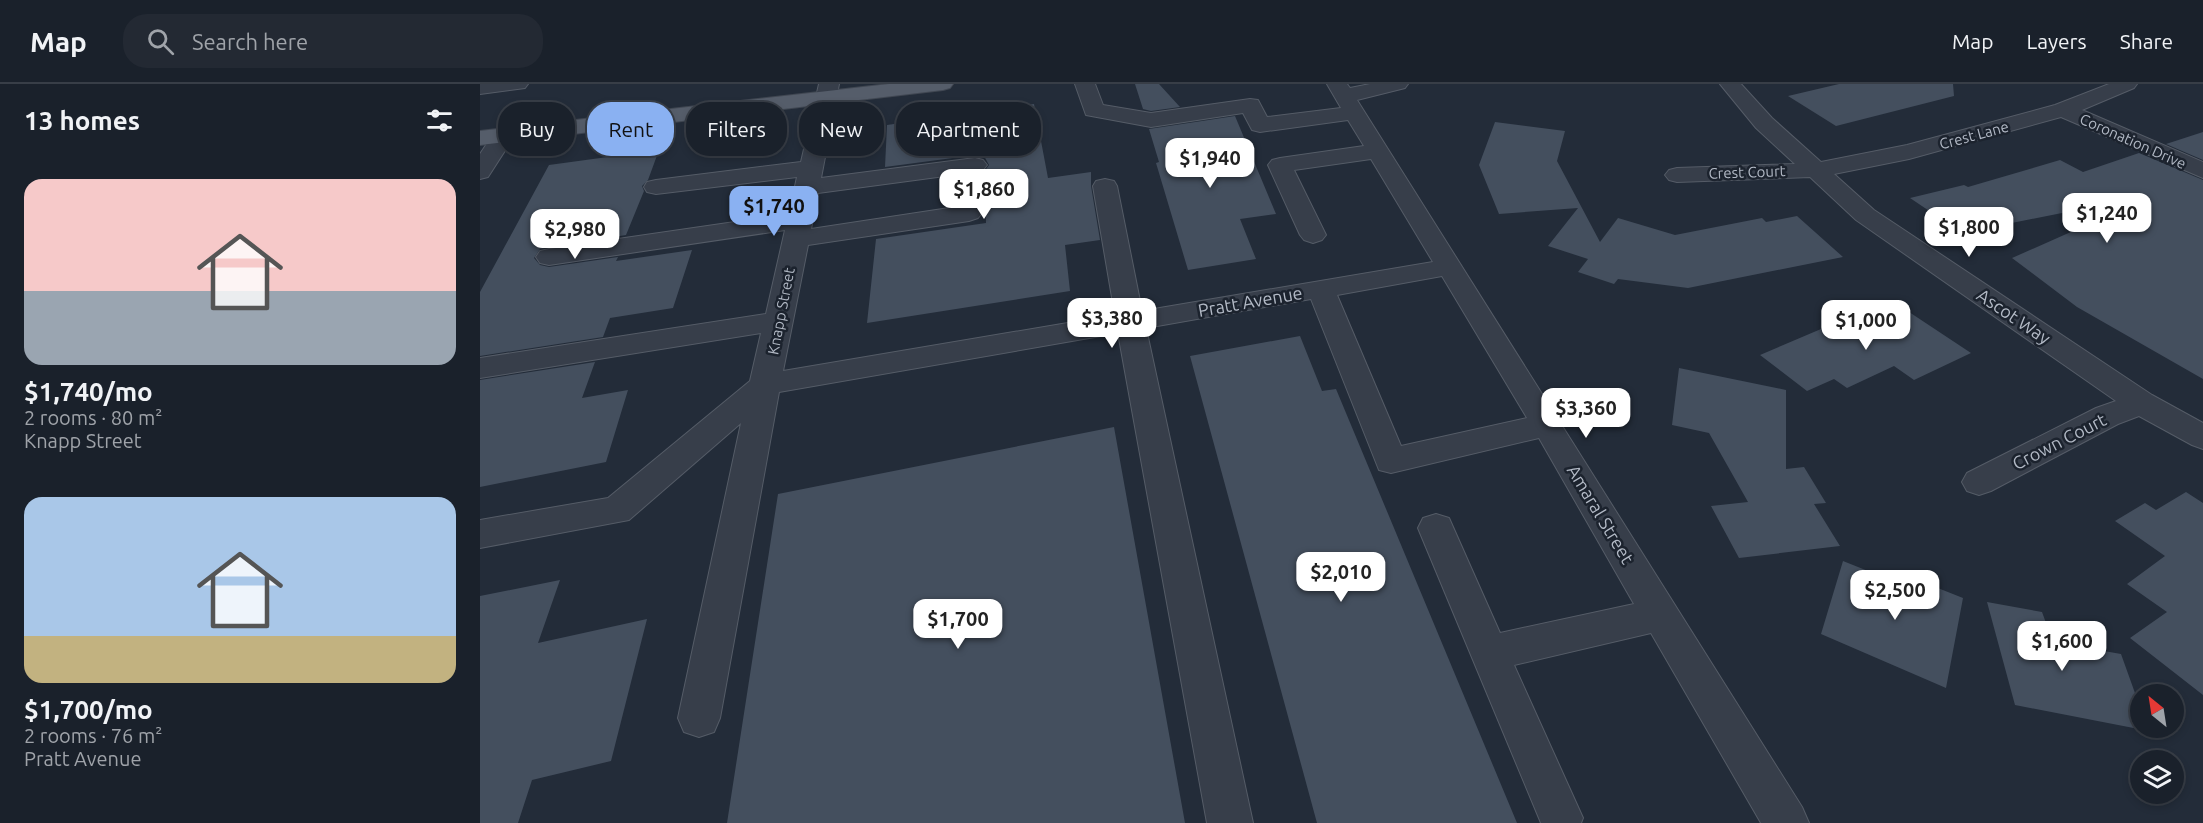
<!DOCTYPE html>
<meta charset="utf-8">
<style>
:root{--surface:#1a212b;--page:#232933;--text:#f1f3f6;--muted:#9fa3a9;--line:#383e47;--accent:#8ab1f2}
body{margin:0;font-family:Ubuntu,sans-serif;background:var(--page);color:var(--text);height:100vh;display:flex;flex-direction:column;font-size:22px;white-space:nowrap}
*{box-sizing:border-box;margin:0}
p{font-size:20px;color:var(--muted)}
.icon{flex:none;width:33px;height:33px;fill:none;stroke:currentColor;stroke-width:2;stroke-linecap:round;stroke-linejoin:round}
.map{position:relative;flex:1;overflow:hidden}
.drawer{display:flex;flex-direction:column;background:var(--surface);width:480px}
.drawer>*{flex:none}
.top-card{position:absolute;left:18px;top:18px;width:570px;height:54px;display:flex;gap:12px}
.needle{width:39px;rotate:330deg}
.buttons{position:absolute;left:1650px;top:600px;display:grid;gap:12px}
.buttons a{display:grid;place-items:center;width:54px;height:54px;border-radius:50%;background:var(--surface);box-shadow:0 3px 9px #0003,0 0 0 2px var(--line);font-size:30px}
.price{position:absolute;translate:-50% -51px;padding:0 14px;border-radius:12px;background:#fff;color:#222;font-size:20px;line-height:39px;filter:drop-shadow(0 2px 3px #0008)}
.price::after{content:'';position:absolute;left:50%;top:36px;width:18px;height:14px;margin-left:-9px;background:inherit;clip-path:polygon(0 0,100% 0,50% 100%)}
.price.selected{background:var(--accent);color:#111}
ul{padding:0;list-style:none}
li{display:grid;align-content:center;gap:12px;height:318px;padding:0 24px}
li span{display:grid;place-items:center;height:186px;border-radius:18px;color:#555}
li>.icon{margin-inline-start:auto}
span .icon{width:108px;height:108px;fill:#fffc;stroke-width:1}
li b{font-size:26px}
h2{display:flex;justify-content:space-between;align-items:center;height:72px;padding:0 24px;font-size:26px}
.chip{padding:0 21px;border-radius:24px;background:var(--surface);box-shadow:0 3px 9px #0003,0 0 0 2px var(--line);font-size:21px;line-height:54px}
.chip.selected{background:var(--accent);color:#111}
header{display:flex;align-items:center;gap:36px;box-sizing:border-box;height:84px;padding:0 30px;background:var(--surface);border-bottom:2px solid var(--line)}
header strong{font-size:28px}
nav{display:flex;gap:33px;margin-inline-start:auto;font-size:21px}
.search{width:420px;height:54px;background:var(--page);display:flex;align-items:center;gap:15px;box-sizing:border-box;padding:0 21px;border-radius:24px;color:var(--muted);font-size:22px}
main{display:flex;flex:1;min-height:0}
.map>svg:first-child{display:block}
</style>
<header>
<strong>Map</strong>
<div class="search"><svg class="icon" aria-label="search" viewBox="0 0 24 24"><circle cx="10" cy="10" r="6"/><path d="M15 15l6 6"/></svg>Search here</div>
<nav><a>Map</a><a>Layers</a><a>Share</a></nav>
</header>
<main>
<section class="drawer">
<h2>13 homes<svg class="icon" aria-label="filters" viewBox="0 0 24 24"><path d="M4 7h16M4 17h16"/><circle cx="9" cy="7" r="2"/><circle cx="15" cy="17" r="2"/></svg></h2>
<ul>
<li><span style="background:linear-gradient(#f6c9c9 60%,#9aa5b1 0)"><svg class="icon" aria-label="home" viewBox="0 0 24 24"><path d="M3 11l9-7 9 7M6 9v11h12V9"/></svg></span><div><b>$1,740/mo</b><p>2 rooms · 80 m²</p><p>Knapp Street</p></div></li>
<li><span style="background:linear-gradient(#a9c7e8 75%,#c2b280 0)"><svg class="icon" aria-label="home" viewBox="0 0 24 24"><path d="M3 11l9-7 9 7M6 9v11h12V9"/></svg></span><div><b>$1,700/mo</b><p>2 rooms · 76 m²</p><p>Pratt Avenue</p></div></li>
</ul>
</section>
<div class="map">
<svg width="1723" height="739" viewBox="0 0 1723 739">
<rect width="100%" height="100%" fill="#232c39"/>
<path fill="#444f5e" d="M655 0H679L700 23 671 27 663 25Z
M1359 0H1473L1474 12 1356 42 1308 12Z
M554 20 568 94 611 88V102L620 156 585 161 590 207 387 239 396 155 506 139 504 88 509 81 503 70 405 83 407 41Z
M755 32 796 130 760 135 776 175 708 186 676 79 679 78 669 45Z
M1015 38 1085 47 1077 77 1120 158 1138 134 1195 151 1282 134 1286 138 1317 132 1363 173 1208 204 1138 195 1134 200 1098 188 1108 175 1068 162 1098 124 1019 130 999 81Z
M1723 48V76L1686 60Z
M179 66 168 96 162 102 164 107 146 151 60 165 54 174 60 181 69 183 138 173 136 177 212 166 193 224 130 234 123 253 0 272V208L69 81Z
M1659 69 1723 96V295L1597 223 1532 174 1602 143 1597 126 1482 149 1430 114 1484 101 1488 103 1580 76 1603 88Z
M1420 222 1491 269 1434 296 1414 282 1367 304 1354 295 1327 307 1280 271 1341 245 1350 251Z
M820 252 842 307 856 305 1037 739H837L710 272Z
M115 278 102 314 148 306 126 378 0 403V296Z
M1199 284 1306 306V385L1324 383 1346 419 1334 420 1360 462 1259 474 1231 422 1268 418 1229 349 1192 341Z
M634 343 705 739H247L298 410Z
M1706 408 1723 419V611L1650 554 1687 528 1647 500 1685 472 1635 437 1665 419 1676 426Z
M1363 477 1418 499 1420 489 1483 514 1466 604 1341 550Z
M80 496 58 559 167 535 131 677 52 696 38 739H0V512Z
M1507 518 1562 528 1573 558 1641 570 1660 623V644H1668L1669 647 1535 621Z"/>
<g fill="none" stroke-linecap="round" stroke-linejoin="round">
<g stroke="#555c67" stroke-width="2">
<path id="minor" d="M0 0H48L45 4 0 10Z
M339 0H359L341 94 495 74 503 76 507 81 503 86 495 88 338 109 331 145 489 121 498 124 502 129 498 134 489 137 328 161 303 287 635 231 613 102 616 97 625 95 634 97 637 102 662 227 953 178 891 75 814 86 846 151 842 156 833 159 824 156 820 151 788 81 792 76 800 74 884 62 868 36 780 48 772 46 763 29 671 43 606 31 595 0H615L623 21 671 29 770 15 778 16 787 33 861 24 847 0H867L870 4 890 0H928L925 4 877 16 1322 723 1329 739H1281L1171 549 1034 581 1103 734 1101 739H1061L938 444 943 434 956 430 969 434 1020 549 1154 520 1059 354 911 389 899 386 831 215 666 244 773 739H727L638 249 299 308 240 634 234 648 219 653 204 648 198 634 261 339 149 436 0 464V436L128 414 270 297 281 249 0 294V274L286 230 305 146 69 181 60 179 56 173 60 167 69 165 309 130 317 93 176 110 167 108 164 103 167 98 176 96 321 78ZM962 192 1047 334 921 362 857 211Z
M1240 0H1261L1292 34 1341 78 1427 61 1575 21 1629 0H1657L1654 4 1602 26 1723 78V94L1581 33 1429 75 1354 90 1394 126 1672 311 1723 339V365L1712 361 1659 332 1638 340 1511 407 1499 411 1487 407 1482 398 1487 389 1616 324 1636 317 1376 136 1330 93 1197 98 1189 96 1185 91 1189 86 1197 84 1315 80 1276 44Z
M24 44 32 46 35 51 8 93 0 95V70L16 46Z"/>
</g>
<g stroke="#404752" stroke-width="2">
<path id="major" d="M409 0H473L470 4 463 6 0 61V47Z"/>
</g>
<use href="#minor" fill="#373e4a" fill-rule="evenodd"/>
<use href="#major" fill="#555d6a" fill-rule="evenodd"/>
</g>
<g text-anchor="middle" dominant-baseline="central" stroke-width="5" stroke-linejoin="round" paint-order="stroke">
<g font-size="15" fill="#b2b9c5" stroke="#1c232e">
<text transform="translate(1494 51) rotate(-15)">Crest Lane</text>
<text transform="translate(1653 57) rotate(24)">Coronation Drive</text>
<text transform="translate(1267 88) rotate(-2)">Crest Court</text>
<text transform="translate(301 227) rotate(-79)">Knapp Street</text>
</g>
<g font-size="18" fill="#b2b9c5" stroke="#1c232e">
<text transform="translate(770 217) rotate(-10)">Pratt Avenue</text>
<text transform="translate(1534 232) rotate(34)">Ascot Way</text>
<text transform="translate(1579 357) rotate(-27)">Crown Court</text>
<text transform="translate(1121 430) rotate(59)">Amaral Street</text>
</g>
</g>
</svg>
<div class="buttons">
<a><svg class="needle" viewBox="-14 -14 28 28"><path d="M0-13l5 13h-10z" fill="#e53935"/><path d="M0 13l5-13h-10z" fill="#9fa3a9"/></svg></a>
<a><svg class="icon" aria-label="layers" viewBox="0 0 24 24"><path d="M12 4l9 5-9 5-9-5zM3 14l9 5 9-5"/></svg></a>
</div>
<b class="price" style="left:730px;top:105px">$1,940</b>
<b class="price" style="left:504px;top:136px">$1,860</b>
<b class="price selected" style="left:294px;top:153px">$1,740</b>
<b class="price" style="left:1627px;top:160px">$1,240</b>
<b class="price" style="left:1489px;top:174px">$1,800</b>
<b class="price" style="left:95px;top:176px">$2,980</b>
<b class="price" style="left:632px;top:265px">$3,380</b>
<b class="price" style="left:1386px;top:267px">$1,000</b>
<b class="price" style="left:1106px;top:355px">$3,360</b>
<b class="price" style="left:861px;top:519px">$2,010</b>
<b class="price" style="left:1415px;top:537px">$2,500</b>
<b class="price" style="left:478px;top:566px">$1,700</b>
<b class="price" style="left:1582px;top:588px">$1,600</b>
<div class="top-card">
<a class="chip">Buy</a>
<a class="chip selected">Rent</a>
<a class="chip">Filters</a>
<a class="chip">New</a>
<a class="chip">Apartment</a>
</div>
</div>
</main>
